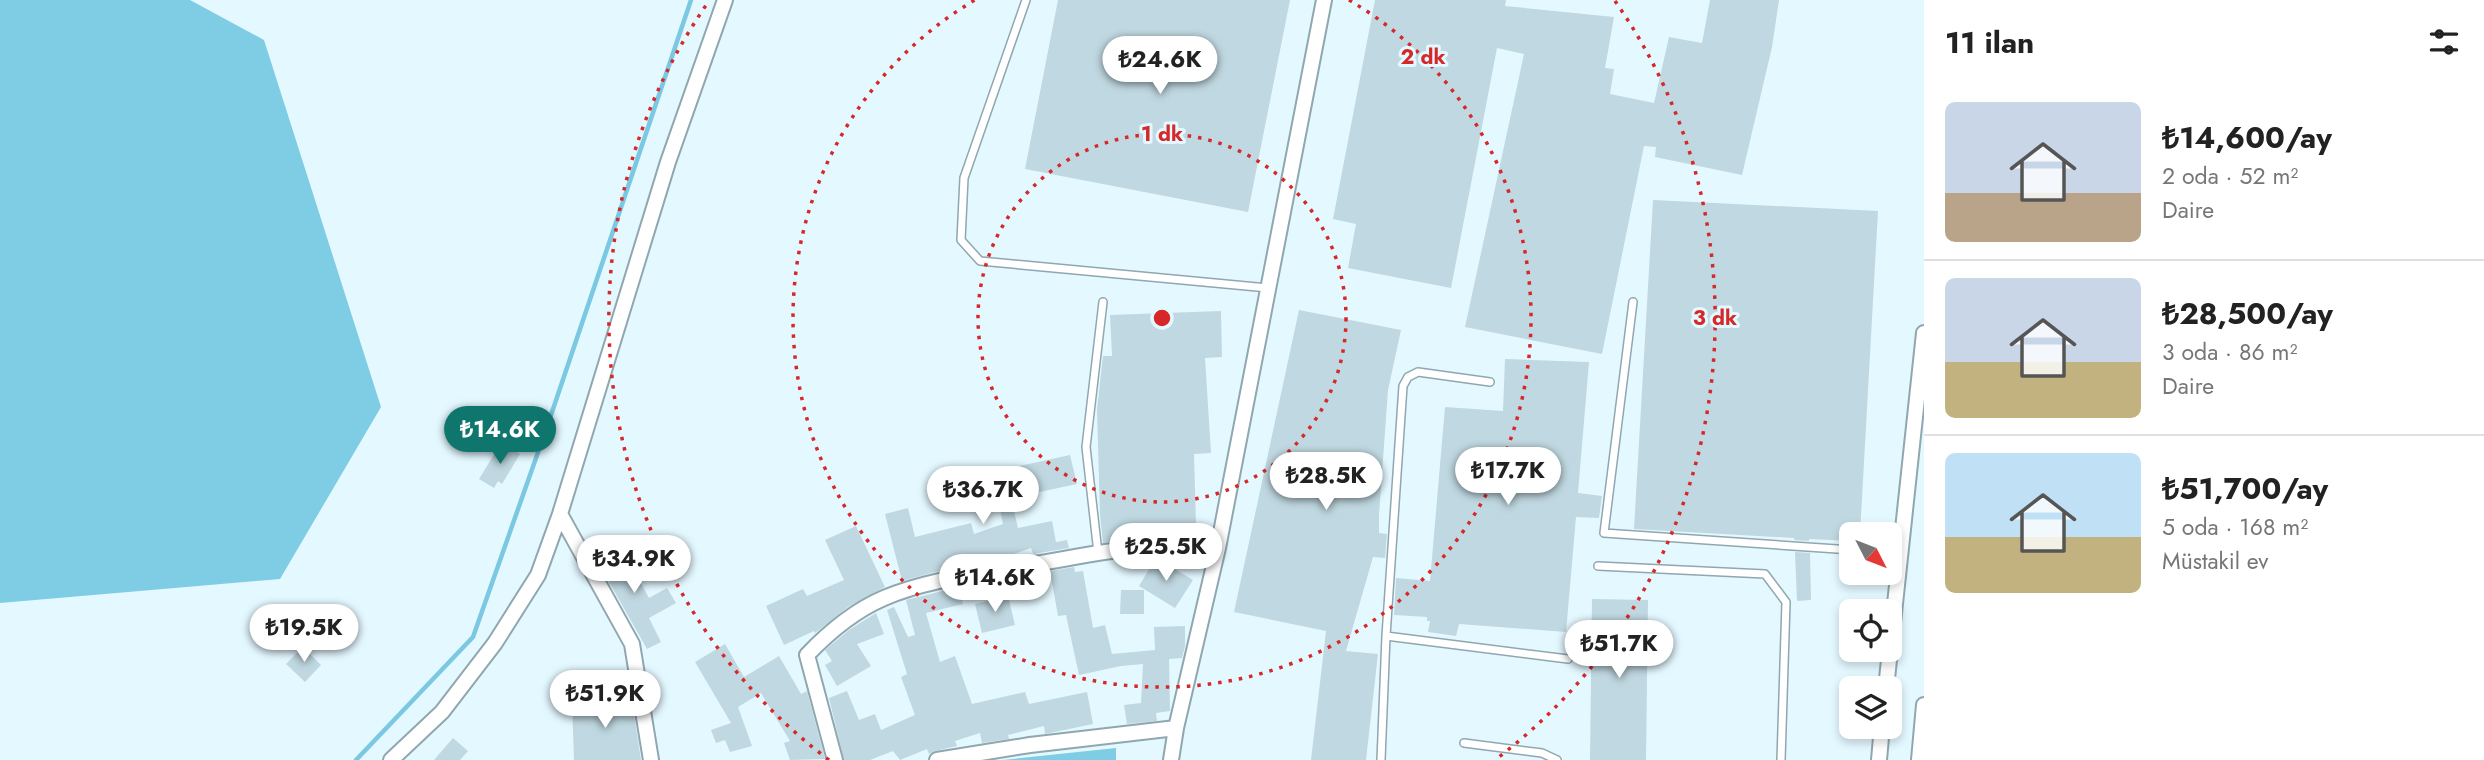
<!DOCTYPE html>
<html lang="tr">
<meta charset="utf-8">
<style>
:root{--surface:#fff;--page:#f2f2f2;--text:#222;--muted:#767676;--line:#e0e0e0;--accent:#0f766e}
body{margin:0;font-family:Jost,sans-serif;background:var(--page);color:var(--text);height:100vh;display:flex;flex-direction:column;font-size:26px;white-space:nowrap}
*{box-sizing:border-box;margin:0}
p{font-size:23px;color:var(--muted)}
.icon{flex:none;width:38px;height:38px;fill:none;stroke:currentColor;stroke-width:2;stroke-linecap:round;stroke-linejoin:round}
.map{position:relative;flex:1;overflow:hidden}
.drawer{display:flex;flex-direction:column;background:var(--surface);width:560px}
.drawer>*{flex:none}
.needle{width:46px;rotate:132deg}
.fabs{position:absolute;left:1839px;top:522px;display:grid;gap:14px}
.fabs a{display:grid;place-items:center;width:63px;height:63px;border-radius:10px;background:var(--surface);box-shadow:0 4px 10px #0003;font-size:35px}
.price{position:absolute;translate:-50% -60px;padding:0 16px;border-radius:24px;background:#fff;color:#222;font-size:23px;line-height:46px;filter:drop-shadow(0 2px 4px #0008)}
.price::after{content:'';position:absolute;left:50%;top:42px;width:21px;height:16px;margin-left:-10px;background:inherit;clip-path:polygon(0 0,100% 0,50% 100%)}
.price.current{background:var(--accent);color:#fff}
ul{padding:0;list-style:none}
li{display:flex;align-items:center;gap:21px;height:175px;padding:0 21px}
li+li{border-top:2px solid var(--line)}
li span{display:grid;place-items:center;flex:none;width:196px;height:140px;border-radius:10px;color:#555}
li>.icon{margin-inline-start:auto}
span .icon{width:84px;height:84px;fill:#fffc;stroke-width:1}
li b{font-size:30px}
h2{display:flex;justify-content:space-between;align-items:center;height:84px;padding:0 21px;font-size:30px}
main{display:flex;flex:1;min-height:0}
.map>svg:first-child{display:block}
</style>
<main>
<div class="map">
<svg width="1924" height="760" viewBox="0 0 1924 760">
<rect width="100%" height="100%" fill="#e4f8ff"/>
<path fill="#7fcce5" d="M0 0H190L264 40 381 407 280 579 0 603Z
M1116 748V760H1003Z"/>
<g fill="none" stroke-linecap="round" stroke-linejoin="round">
<path stroke="#7bc8e2" stroke-width="4.5" d="M356 760 473 637 548 424 691 0"/>
</g>
<path fill="#c0d8e1" d="M1058 0H1290L1248 212 1025 169Z
M1375 0H1506L1505 6 1614 17 1605 68 1614 69 1610 94 1654 103 1669 37 1702 43 1710 0H1779L1772 47 1742 175 1655 157 1656 147 1644 146 1602 354 1465 327 1524 54 1497 48 1451 288 1348 268 1356 224 1333 219Z
M1653 200 1878 211 1860 534H1852V541L1809 539V541L1794 540V538L1634 529Z
M1299 310 1401 330 1388 390 1379 515V533L1387 534 1385 558 1373 557 1346 651 1378 654 1366 760H1311L1326 631 1234 612Z
M1221 311 1222 357 1205 358 1211 453 1194 454 1196 525H1183L1184 536 1145 537 1103 543 1100 515 1097 409 1103 356H1112L1110 315Z
M1505 359 1589 362 1578 493 1602 496 1599 518 1576 517 1566 632 1459 624 1456 636 1428 632 1430 621H1427V617L1394 615 1396 578 1430 581 1445 407 1503 411Z
M501 443 520 454 502 484 498 481 494 488 479 479Z
M1070 455 1077 484 1011 498 1018 528 1052 521 1056 542 1067 540 1069 548 1033 554 1031 548 993 561 935 572 902 581 885 514 908 508 915 537 971 523 974 534 1003 524 992 472Z
M856 526 885 587 848 607 815 633 814 631 784 645 766 606 803 589 807 596 844 580 825 540Z
M620 545 649 598 667 588 676 603 649 618 661 642 647 649 596 559Z
M1795 552 1810 553 1811 600 1797 601Z
M1156 558 1193 580 1175 608 1139 586Z
M1074 567 1075 572 1083 571 1093 628 1105 625 1112 654 1155 650 1154 627 1185 626V646L1182 658 1169 659 1170 711 1156 713 1157 721 1127 724 1124 705 1141 703 1143 664 1121 666 1079 675 1066 615 1058 616 1050 571Z
M959 587 963 604 926 613 940 662 955 656 972 704 1025 692 1029 704 1087 692 1093 724 1045 734 1044 726 1008 735 1009 739 982 743 980 733 955 741 957 746 935 751 929 754 927 749 900 760 893 751 870 760H844L829 698 847 691 859 720 875 714 881 730 915 715 901 677 907 674 887 610 894 607 908 637 915 635 906 600Z
M1121 590H1144V614H1120Z
M1008 596 1015 625 982 633 975 604Z
M1592 599 1648 600 1646 760H1590Z
M876 613 884 634 857 644 871 666 837 686 825 665 832 661 825 650 849 630Z
M725 644 744 677 779 656 801 694 807 691 825 759 790 760 784 743 790 741 761 693 738 707 752 746 730 752 725 740 716 743 711 730 731 723 695 662Z
M303 647 321 665 305 682 286 664Z
M631 695 641 760H574L572 702Z
M453 738 468 751 460 760H434Z"/>
<g fill="none" stroke-linecap="round" stroke-linejoin="round">
<g stroke="#90a7af" stroke-width="10">
<path id="service" d="M1026 0 964 178 961 240 980 261 1268 288
M1633 302 1604 533 1852 550
M1098 553 1086 447 1103 302
M1598 566 1765 574 1786 602 1781 760
M1386 636 1568 659
M1464 743 1542 753 1557 760
M1381 760 1386 636 1403 386 1408 377 1418 372 1490 382"/>
</g>
<g stroke="#90a7af" stroke-width="18">
<path id="minor" d="M560 514 632 644 651 760
M1886 688 1924 333
M391 760 442 712 495 643 538 575 560 514 668 162 725 0
M835 760 807 655C828 633 856 610 884 598 929 579 980 574 1028 565 1091 555 1154 539 1218 548
M937 760 1030 745 1176 728
M1171 760 1176 728 1218 548 1324 0
M1879 760 1882 726
M1919 760 1924 705"/>
</g>
<use href="#service" stroke="#fff" stroke-width="7"/>
<use href="#minor" stroke="#fff" stroke-width="14"/>
</g>
<g fill="none" stroke="#d62828" stroke-width="3.5" stroke-dasharray="3.5 7">
<circle cx="1162" cy="318" r="184"/>
<path d="M1349 0A369 369 0 1 1 975 0"/>
<path d="M829 760A553 553 0 0 1 709 1M1615 1A553 553 0 0 1 1495 760"/>
</g>
<circle cx="1162" cy="318" r="10" fill="#d62828" stroke="#e4f8ff" stroke-width="3.5"/>
<g font-size="21" text-anchor="middle" font-weight="bold" fill="#d62828" stroke="#e4f8ff" stroke-width="6" stroke-linejoin="round" paint-order="stroke">
<text x="1423" y="64">2 dk</text>
<text x="1162" y="141">1 dk</text>
<text x="1715" y="325">3 dk</text>
</g>
</svg>
<div class="fabs">
<a><svg class="needle" viewBox="-14 -14 28 28"><path d="M0-13l5 13h-10z" fill="#e53935"/><path d="M0 13l5-13h-10z" fill="#767676"/></svg></a>
<a><svg class="icon" aria-label="locate" viewBox="0 0 24 24"><circle cx="12" cy="12" r="6"/><path d="M12 2v4M12 18v4M2 12h4M18 12h4"/></svg></a>
<a><svg class="icon" aria-label="layers" viewBox="0 0 24 24"><path d="M12 4l9 5-9 5-9-5zM3 14l9 5 9-5"/></svg></a>
</div>
<b class="price" style="left:1160px;top:96px">₺24.6K</b>
<b class="price current" style="left:500px;top:466px">₺14.6K</b>
<b class="price" style="left:1508px;top:507px">₺17.7K</b>
<b class="price" style="left:1326px;top:512px">₺28.5K</b>
<b class="price" style="left:983px;top:526px">₺36.7K</b>
<b class="price" style="left:1166px;top:583px">₺25.5K</b>
<b class="price" style="left:634px;top:595px">₺34.9K</b>
<b class="price" style="left:995px;top:614px">₺14.6K</b>
<b class="price" style="left:304px;top:664px">₺19.5K</b>
<b class="price" style="left:1619px;top:680px">₺51.7K</b>
<b class="price" style="left:605px;top:730px">₺51.9K</b>
</div>
<section class="drawer">
<h2>11 ilan<svg class="icon" aria-label="filters" viewBox="0 0 24 24"><path d="M4 7h16M4 17h16"/><circle cx="9" cy="7" r="2"/><circle cx="15" cy="17" r="2"/></svg></h2>
<ul>
<li><span style="background:linear-gradient(#c9d6e8 65%,#b9a48a 0)"><svg class="icon" aria-label="home" viewBox="0 0 24 24"><path d="M3 11l9-7 9 7M6 9v11h12V9"/></svg></span><div><b>₺14,600/ay</b><p>2 oda · 52 m²</p><p>Daire</p></div></li>
<li><span style="background:linear-gradient(#c9d6e8 60%,#c2b280 0)"><svg class="icon" aria-label="home" viewBox="0 0 24 24"><path d="M3 11l9-7 9 7M6 9v11h12V9"/></svg></span><div><b>₺28,500/ay</b><p>3 oda · 86 m²</p><p>Daire</p></div></li>
<li><span style="background:linear-gradient(#bfe0f5 60%,#c2b280 0)"><svg class="icon" aria-label="home" viewBox="0 0 24 24"><path d="M3 11l9-7 9 7M6 9v11h12V9"/></svg></span><div><b>₺51,700/ay</b><p>5 oda · 168 m²</p><p>Müstakil ev</p></div></li>
</ul>
</section>
</main>
